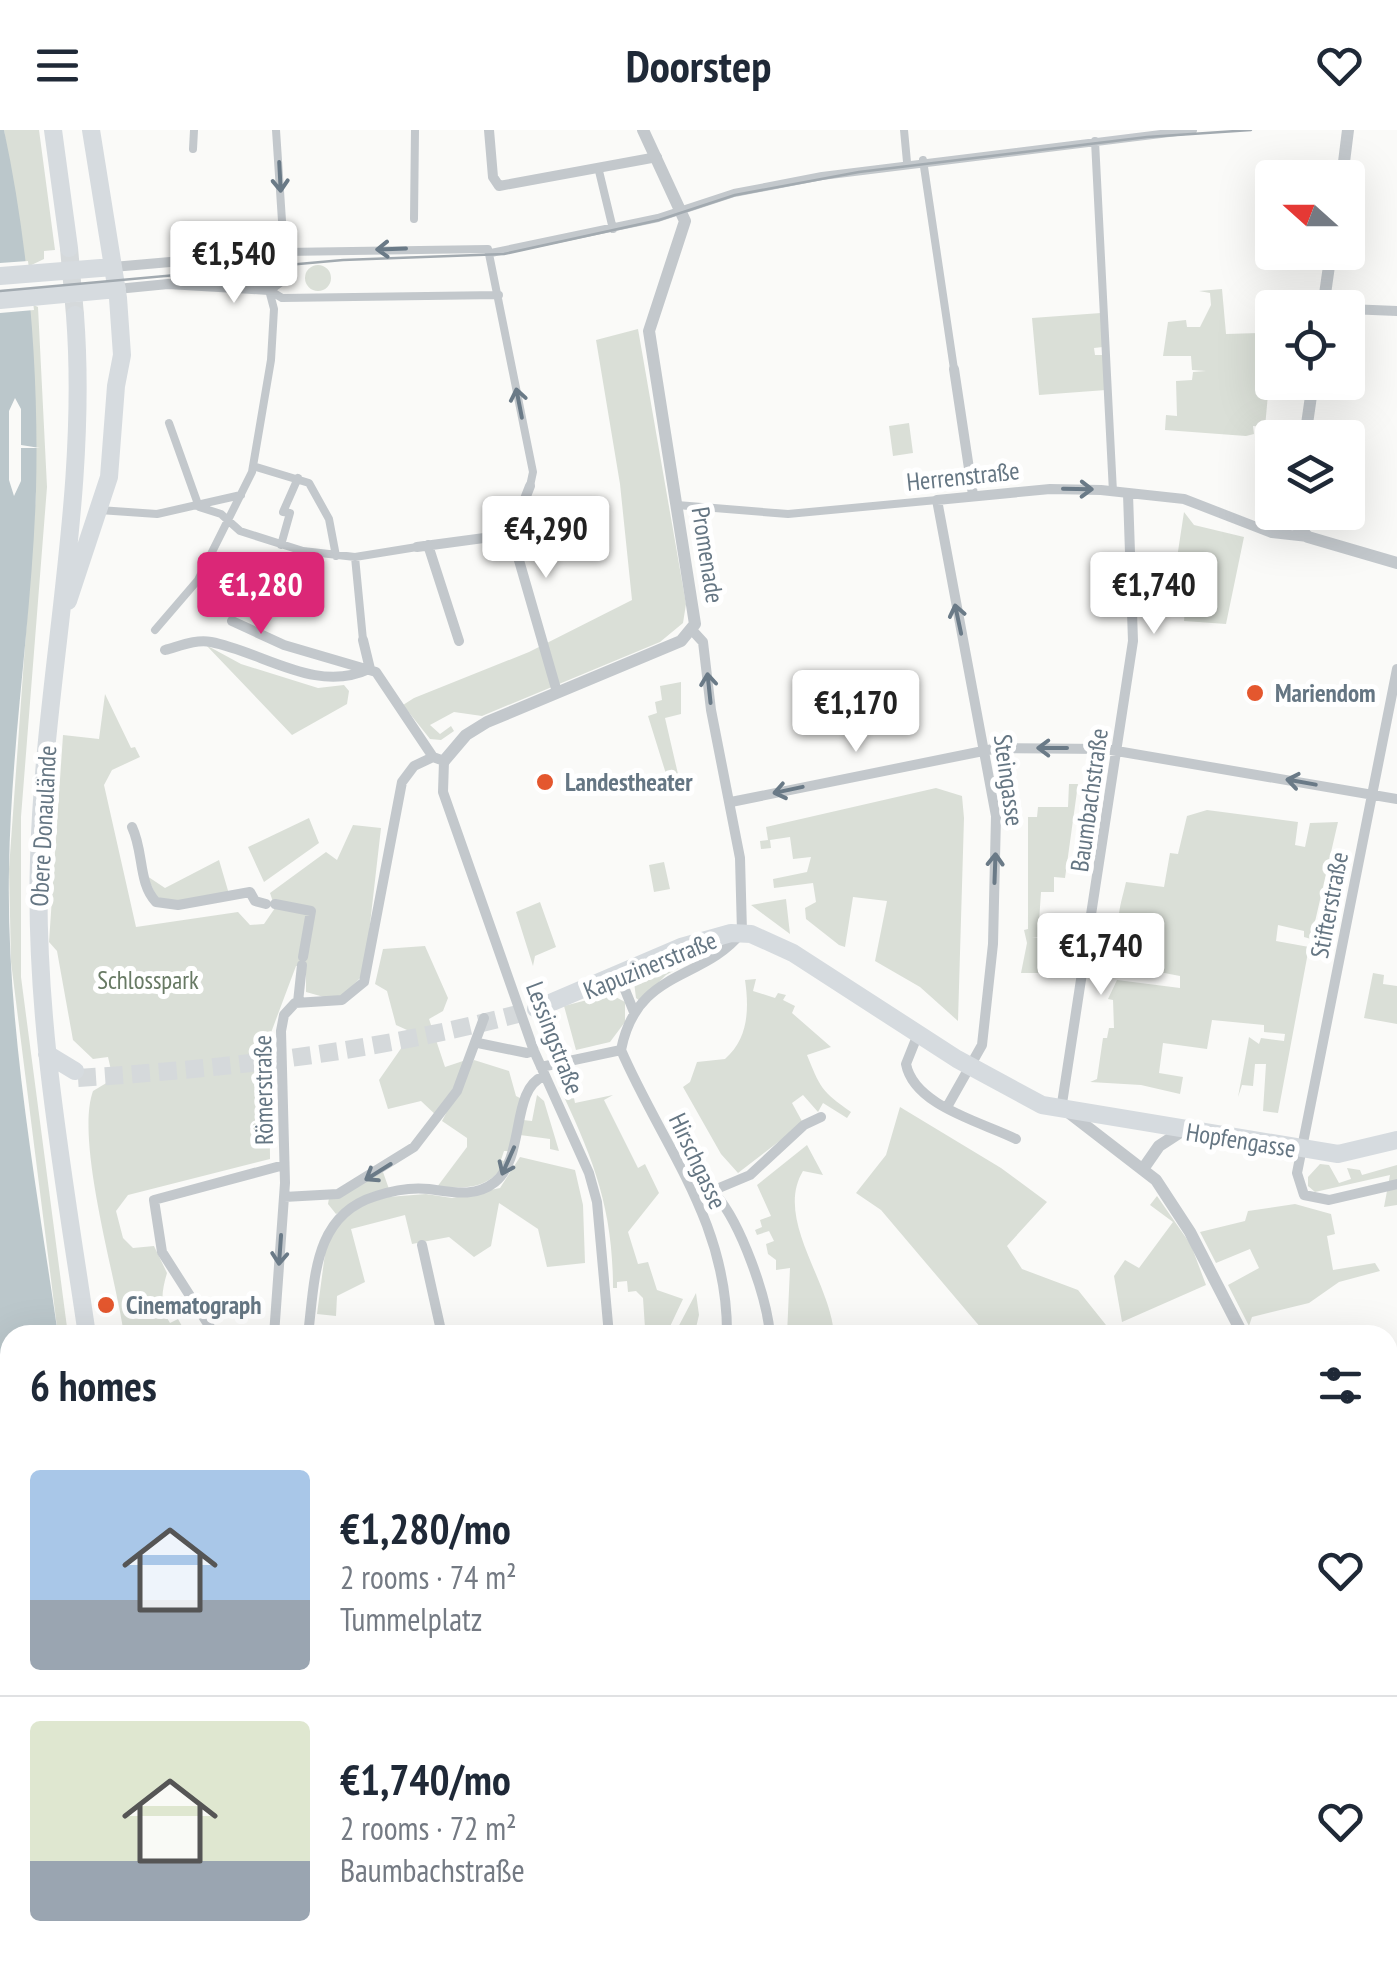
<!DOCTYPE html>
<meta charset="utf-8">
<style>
:root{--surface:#fff;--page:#f2f2f3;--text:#1f2937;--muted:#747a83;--line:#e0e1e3;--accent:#db2777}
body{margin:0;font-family:"PT Sans Narrow",sans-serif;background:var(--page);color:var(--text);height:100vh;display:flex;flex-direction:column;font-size:38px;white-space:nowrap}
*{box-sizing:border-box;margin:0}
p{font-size:32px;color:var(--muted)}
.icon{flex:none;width:55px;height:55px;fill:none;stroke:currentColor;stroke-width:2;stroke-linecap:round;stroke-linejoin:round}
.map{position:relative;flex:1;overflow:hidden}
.details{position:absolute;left:0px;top:1195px;width:1398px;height:642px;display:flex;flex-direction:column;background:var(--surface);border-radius:30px 30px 0 0;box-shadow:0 10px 40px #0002}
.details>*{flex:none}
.needle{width:65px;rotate:291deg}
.tools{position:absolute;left:1255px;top:30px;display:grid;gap:20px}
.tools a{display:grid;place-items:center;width:110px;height:110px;border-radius:10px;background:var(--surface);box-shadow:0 10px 40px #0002;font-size:50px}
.price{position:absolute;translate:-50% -85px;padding:0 22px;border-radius:10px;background:#fff;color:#222;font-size:32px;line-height:65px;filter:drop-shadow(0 2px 5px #0008)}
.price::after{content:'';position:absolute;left:50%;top:60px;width:30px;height:22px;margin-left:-15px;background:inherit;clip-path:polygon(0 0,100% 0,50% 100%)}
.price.current{background:var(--accent);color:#fff}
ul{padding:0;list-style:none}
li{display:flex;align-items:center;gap:30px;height:250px;padding:0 30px}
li+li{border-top:2px solid var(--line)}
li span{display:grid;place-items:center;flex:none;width:280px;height:200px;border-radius:10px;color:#555}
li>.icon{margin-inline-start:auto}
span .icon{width:120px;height:120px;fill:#fffc;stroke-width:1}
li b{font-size:42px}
h2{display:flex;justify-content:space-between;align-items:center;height:120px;padding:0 30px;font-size:42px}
header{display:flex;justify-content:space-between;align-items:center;height:130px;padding:0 30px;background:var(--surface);font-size:45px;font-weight:600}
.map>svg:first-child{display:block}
</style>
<header><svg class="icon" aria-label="menu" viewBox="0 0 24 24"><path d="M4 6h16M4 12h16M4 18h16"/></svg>Doorstep<svg class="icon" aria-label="heart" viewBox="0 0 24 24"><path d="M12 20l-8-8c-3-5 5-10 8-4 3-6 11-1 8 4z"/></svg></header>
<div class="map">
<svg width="1397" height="1836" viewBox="0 0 1397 1836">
<rect width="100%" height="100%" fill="#fafaf8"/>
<path fill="#dadfd7" d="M4 0H39L55 120 44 121V129L23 139Z
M305 148a13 13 0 1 1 26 0a13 13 0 1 1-26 0Z
M1222 159 1226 204 1259 203V219L1272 221 1265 297 1253 296 1254 304 1246 306 1165 300 1166 285 1177 286 1176 251 1192 250 1193 242 1206 241 1192 240 1191 226H1163L1168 192 1186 190 1187 197H1200L1211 175 1210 163 1199 161Z
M29 173 38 177 47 357 21 687V847L68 1205H58L11 832 9 739 36 362Z
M1101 183 1103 217 1094 218 1095 225H1103L1106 260 1039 265 1032 188Z
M638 199 686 474 683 493 660 512 482 586 454 582 430 595 440 604 451 596 454 601 441 610 430 609 403 575 414 568 529 522 632 470 620 354 596 210Z
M909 293 913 323 893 326 889 296Z
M1184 382 1194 395 1244 407 1226 494 1184 491 1188 437 1177 428Z
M206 515 241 534 318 558 344 555 349 561 347 574 292 605Z
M681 552V584L665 588 681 657 671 660 648 586 657 583 655 572 662 570 660 556Z
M105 564 131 618 135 617 140 627 112 640 104 655 136 797 238 782 250 795 264 794 275 778 270 763 326 722 337 730 353 695 381 698 366 829 361 847 343 866 331 869 306 862V835L296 836 269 908 270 1029 128 1065 116 1081 123 1108 133 1118 154 1116 167 1143C161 1163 160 1177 170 1193L178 1189 187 1205H124C116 1147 75 1011 93 961L113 949 108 927 93 929 73 910 57 821 49 812 63 605 99 609Z
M1069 654H1078L1065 748 1054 747V762H1041L1038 807H1032L1059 811 1057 831 1063 832 1062 843H1021L1027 813 1024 800 1028 799V687H1037L1038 677H1068Z
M936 658 962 666 964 688 958 891 920 857 875 831 887 771 853 767 845 817 839 815 806 789 805 778 816 772 813 753 774 758 773 749 807 742 811 727 793 729 790 707 770 710 771 718 761 719 760 711 768 710 766 697Z
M1207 680 1298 692 1295 715 1305 717 1310 693 1338 692 1311 809 1304 807V801L1278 795 1276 811 1309 817 1278 983 1263 981 1266 934H1255L1253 956 1242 955 1238 967 1249 907 1259 914 1261 908 1284 911 1285 904 1264 902V895L1212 890 1207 919 1163 913 1159 943 1183 947 1180 964 1141 955 1090 952 1097 949 1103 908H1107L1109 898H1114L1113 870 1108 869 1117 850 1180 858V846L1138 838 1146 803 1136 802 1133 825 1124 824 1126 805 1121 803C1115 787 1122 771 1126 752L1164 757 1170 723 1178 724 1187 686Z
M309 688 319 713 264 752 248 717Z
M219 730 229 764 176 771 157 768 147 746 165 758Z
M664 732 670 759 654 762 649 735Z
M786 769 790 804 751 775Z
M540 772 556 817 535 826 533 836 516 782Z
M425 816 448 868 443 881 429 889 445 937 469 929 438 987 421 971 388 979 379 950 402 917 415 912 407 900 396 895 387 861 375 854 383 819Z
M714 818 666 845 640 871 636 868 634 852 639 846Z
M1373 843 1384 845 1383 854 1397 856V894L1364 888Z
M756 849 753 861 775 868 778 863 786 865 783 870 795 876 792 883 831 917 807 925C820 957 821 961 851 982L847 988 823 973 818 982 803 965 792 973 803 993 738 1043 721 1024 683 957 690 952 697 932 725 929C749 908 749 878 745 850Z
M610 864 625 872V892L610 912 576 920 564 876Z
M474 930 509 941 516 966 522 969 510 1021H504L501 1030 507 1032C486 1060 470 1058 437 1057L467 1017V1008L442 991Z
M569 944 575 973 613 965 604 970 638 1038 645 1034 659 1063 628 1102 638 1134 648 1132 657 1160 683 1169 666 1205H634L633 1200 645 1198 643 1168 636 1161 628 1162 627 1151 617 1152V1158H613C613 1076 592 1026 558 954L561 945Z
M537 965 544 971 559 1021 550 1019V1009L520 1005 523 990 532 991Z
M900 977 1001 1038 1047 1072 1007 1116 1022 1139 1078 1160 1114 1205H987L881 1080 856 1063 886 1025Z
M807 1015 823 1045 803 1041C774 1089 831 1152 834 1205H787L790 1138 776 1140V1130L768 1124 766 1114 774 1111 769 1101 757 1105 755 1100 762 1097 760 1090 771 1086 757 1055Z
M520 1027 575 1040 583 1075 585 1133 547 1137 538 1099 499 1073 491 1116 474 1127 449 1107 412 1114 405 1085 351 1099 365 1152 337 1166 336 1186 317 1184 326 1116 338 1092 367 1073 388 1067 426 1064 452 1068 500 1058Z
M1320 1034 1329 1035 1339 1053 1351 1049 1347 1038 1360 1040 1362 1045 1397 1035V1075L1384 1077 1390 1045 1315 1062 1308 1056V1047Z
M383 1042 389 1059 336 1084 328 1074 329 1068Z
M1157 1066 1191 1115 1206 1155 1122 1192 1114 1146 1125 1130 1139 1138 1173 1092 1150 1075Z
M1295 1074 1331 1084 1335 1104 1327 1106 1333 1140 1375 1133 1380 1141 1339 1152 1309 1173 1252 1187 1249 1196 1228 1155 1259 1138 1250 1119 1216 1133 1200 1102 1245 1091 1248 1081Z
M696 1163 699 1185 695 1202 674 1205Z
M1397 1234V1433L1388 1432V1236Z
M1388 1675 1397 1677V1836H1336L1335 1828H1388Z
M103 1828H265L264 1836H102Z
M496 1828H495H656L655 1836H523Z
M816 1828H912L909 1836H815Z
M1254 1828H1326L1327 1835 1253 1836Z"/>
<path fill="#bbc7cb" d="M0 0H4C29 117 39 242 36 361 32 487 11 613 9 739 6 894 36 1052 58 1205H10V1828H29L28 1836H0Z"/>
<path fill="#fafaf8" d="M28 131 34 180 0 183V133Z
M15 268 21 279V315L40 318H21V351L14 366 9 350V281Z"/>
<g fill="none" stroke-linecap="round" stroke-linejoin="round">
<path stroke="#d5d9db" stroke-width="18" stroke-dasharray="18 9" stroke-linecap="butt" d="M69 118 75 185
M78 948C234 938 385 921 536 879"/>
<path stroke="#c3c8cc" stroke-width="8" d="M276 0 283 106 279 122
M904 0 907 32
M1095 11 1113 362
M193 19 194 0
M923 30 954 239
M599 41 613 99
M414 89 415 0
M284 122 488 119 533 342 530 356
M491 123 658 88 734 63 822 46 1193 0
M269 160 282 168 499 165
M169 293 199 377 221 384 240 401 303 421 355 427 417 417
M253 336 309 353 329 389 336 426
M677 375 788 384 937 370
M99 380 157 384 241 365
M281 415 290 383 283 382 298 348
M355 427 363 510
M155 500 198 450 252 342 271 230 274 179 269 160"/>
<path stroke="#c3c8cc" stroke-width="10" d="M489 0 493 47 499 56 657 27
M113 137 284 122V149L269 160 168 154 117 159
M1348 179 1397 181
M954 239 973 365
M530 356 514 397V413L557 562
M1261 395 1280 394 1293 382
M428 415 459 511
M417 417 514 404
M232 491 284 515 376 542 433 627
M692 500 703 512 711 580 740 728 742 802C703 852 637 838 621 920 663 1017 728 1091 727 1205
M363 510 370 539
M165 520C180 516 196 509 211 512 263 522 316 564 369 539
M1397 539 1297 1043 1304 1065 1329 1070 1397 1054
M731 672 998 618 1105 619 1397 669
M132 697C144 722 138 753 156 772L178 775 250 762 255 771 266 774
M275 774 311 781 303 827
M619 845 634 882
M298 872 302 835
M918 904 906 934C914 976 982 992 1016 1009
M478 913 527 923 534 921
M541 937 621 920
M947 977 982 915 993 814 996 686 937 370 1050 359 1101 360 1184 369 1272 403 1308 407
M1061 980 1133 511 1128 364
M707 1063 750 1045 804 995 821 987
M284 1067 338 1064 414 1017 457 961 484 888
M697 1067 716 1065C741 1094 767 1167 770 1205
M422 1115 442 1205
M215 1205 162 1122 154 1070 284 1035
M274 1205 285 1053 281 901 284 885 295 873 342 870 364 852 402 652 414 636 433 627 444 631 443 662 534 921 589 1043 597 1072 609 1205
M308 1205C315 1149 313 1085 376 1066 394 1060 411 1057 429 1059 452 1062 475 1068 495 1052 526 1027 510 959 544 946
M1388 1513 1393 1505
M371 1828 375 1836
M306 1836 307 1828
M448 1836 449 1828
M666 1836 667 1828
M811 1836 812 1828
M1136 1836 1139 1828"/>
<path stroke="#c3c8cc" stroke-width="12" d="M1342 48 1348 0
M1323 178 1331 122
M1305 308 1313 252
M1295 382 1296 395 1308 407 1397 433
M444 631 466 605 487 592 681 511 695 494 649 201 685 91 643 0
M1068 982 1156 1050 1190 1102 1243 1205
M1143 1039 1159 1016 1182 1001
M1214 1836 1216 1828"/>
<path stroke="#d6dbdf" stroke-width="18" d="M53 0 69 118
M0 146 113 137
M0 170 117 159
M75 185C89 367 44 548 39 730 34 889 64 1047 87 1205
M68 471 109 347 116 256 122 225 118 168 91 0
M536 879 681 817 731 803 751 804 793 823 957 929 1042 975 1338 1024 1397 1010
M47 924 75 941
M50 1836V1828"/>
<path stroke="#a2aab0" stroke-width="2.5" d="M0 161 343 130 504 124 659 90 735 65 859 42 1147 7 1251 0"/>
</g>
<defs><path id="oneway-shaft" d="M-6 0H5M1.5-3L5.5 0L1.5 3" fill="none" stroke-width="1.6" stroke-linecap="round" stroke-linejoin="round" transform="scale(2.5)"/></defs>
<g stroke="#6a7a87">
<use href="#oneway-shaft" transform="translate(280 47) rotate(87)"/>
<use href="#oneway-shaft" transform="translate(391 119) rotate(178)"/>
<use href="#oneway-shaft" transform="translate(519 273) rotate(-101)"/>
<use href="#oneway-shaft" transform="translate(1078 359) rotate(1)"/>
<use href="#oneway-shaft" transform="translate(958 489) rotate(-102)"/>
<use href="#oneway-shaft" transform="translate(709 558) rotate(-96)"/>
<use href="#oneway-shaft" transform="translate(1052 618) rotate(-180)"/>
<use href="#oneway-shaft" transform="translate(1301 652) rotate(-170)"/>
<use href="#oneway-shaft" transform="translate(788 660) rotate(168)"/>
<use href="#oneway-shaft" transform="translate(995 738) rotate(-88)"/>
<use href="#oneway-shaft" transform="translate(508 1031) rotate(114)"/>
<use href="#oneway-shaft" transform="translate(378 1042) rotate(148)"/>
<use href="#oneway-shaft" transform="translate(280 1120) rotate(94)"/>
</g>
<g fill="#e4572e" stroke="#fff" stroke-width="4">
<circle cx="1255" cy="563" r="10"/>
<circle cx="545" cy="652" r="10"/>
<circle cx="106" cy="1175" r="10"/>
</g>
<g text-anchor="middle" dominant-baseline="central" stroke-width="10" stroke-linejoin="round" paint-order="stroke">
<g font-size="25" fill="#657683" stroke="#fff">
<text transform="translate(963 346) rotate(-6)">Herrenstraße</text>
<text transform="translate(708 425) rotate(81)">Promenade</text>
<text transform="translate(1009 650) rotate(82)">Steingasse</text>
<text transform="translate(1089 670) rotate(-82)">Baumbachstraße</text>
<text transform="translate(43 696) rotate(-87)">Obere Donaulände</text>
<text transform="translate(1329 775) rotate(-79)">Stifterstraße</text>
<text transform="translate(650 835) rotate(-22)">Kapuzinerstraße</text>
<text transform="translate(555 908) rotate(69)">Lessingstraße</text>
<text transform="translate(263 960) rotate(-91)">Römerstraße</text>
<text transform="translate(1241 1010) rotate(9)">Hopfengasse</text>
<text transform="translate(698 1031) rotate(65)">Hirschgasse</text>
</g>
<g font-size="25" font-weight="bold" fill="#657683" stroke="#fff" text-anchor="start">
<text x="1275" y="563">Mariendom</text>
<text x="565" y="652">Landestheater</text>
<text x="126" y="1175">Cinematograph</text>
</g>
<g font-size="25" fill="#687a64" stroke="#fff">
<text x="148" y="850">Schlosspark</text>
</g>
</g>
</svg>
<div class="tools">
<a><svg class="needle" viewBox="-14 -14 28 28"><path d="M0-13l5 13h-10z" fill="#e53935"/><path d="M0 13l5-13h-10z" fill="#747a83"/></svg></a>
<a><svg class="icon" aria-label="locate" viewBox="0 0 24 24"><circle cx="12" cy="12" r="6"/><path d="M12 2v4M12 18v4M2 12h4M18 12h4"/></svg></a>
<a><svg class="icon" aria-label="layers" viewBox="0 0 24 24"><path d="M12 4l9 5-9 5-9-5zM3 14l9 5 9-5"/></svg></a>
</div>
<b class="price" style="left:234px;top:176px">€1,540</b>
<b class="price" style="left:546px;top:451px">€4,290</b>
<b class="price current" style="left:261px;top:507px">€1,280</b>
<b class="price" style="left:1154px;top:507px">€1,740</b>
<b class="price" style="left:856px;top:625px">€1,170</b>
<b class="price" style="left:1101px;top:868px">€1,740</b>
<section class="details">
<h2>6 homes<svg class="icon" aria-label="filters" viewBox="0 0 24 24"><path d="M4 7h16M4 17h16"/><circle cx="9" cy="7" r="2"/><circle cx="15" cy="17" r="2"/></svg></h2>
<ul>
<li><span style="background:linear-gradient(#a9c7e8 65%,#9aa5b1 0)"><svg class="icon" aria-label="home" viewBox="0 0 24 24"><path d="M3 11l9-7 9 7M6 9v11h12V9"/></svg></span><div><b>€1,280/mo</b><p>2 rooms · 74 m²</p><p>Tummelplatz</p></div><svg class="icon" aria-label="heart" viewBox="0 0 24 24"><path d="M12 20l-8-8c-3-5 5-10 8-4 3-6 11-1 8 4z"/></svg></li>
<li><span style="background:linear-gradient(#dfe7d0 70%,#9aa5b1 0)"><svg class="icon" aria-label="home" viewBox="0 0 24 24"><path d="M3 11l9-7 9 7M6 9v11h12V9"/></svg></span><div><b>€1,740/mo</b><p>2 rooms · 72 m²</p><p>Baumbachstraße</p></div><svg class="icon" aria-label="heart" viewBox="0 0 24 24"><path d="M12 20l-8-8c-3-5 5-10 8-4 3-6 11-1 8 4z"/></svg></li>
</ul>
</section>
</div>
